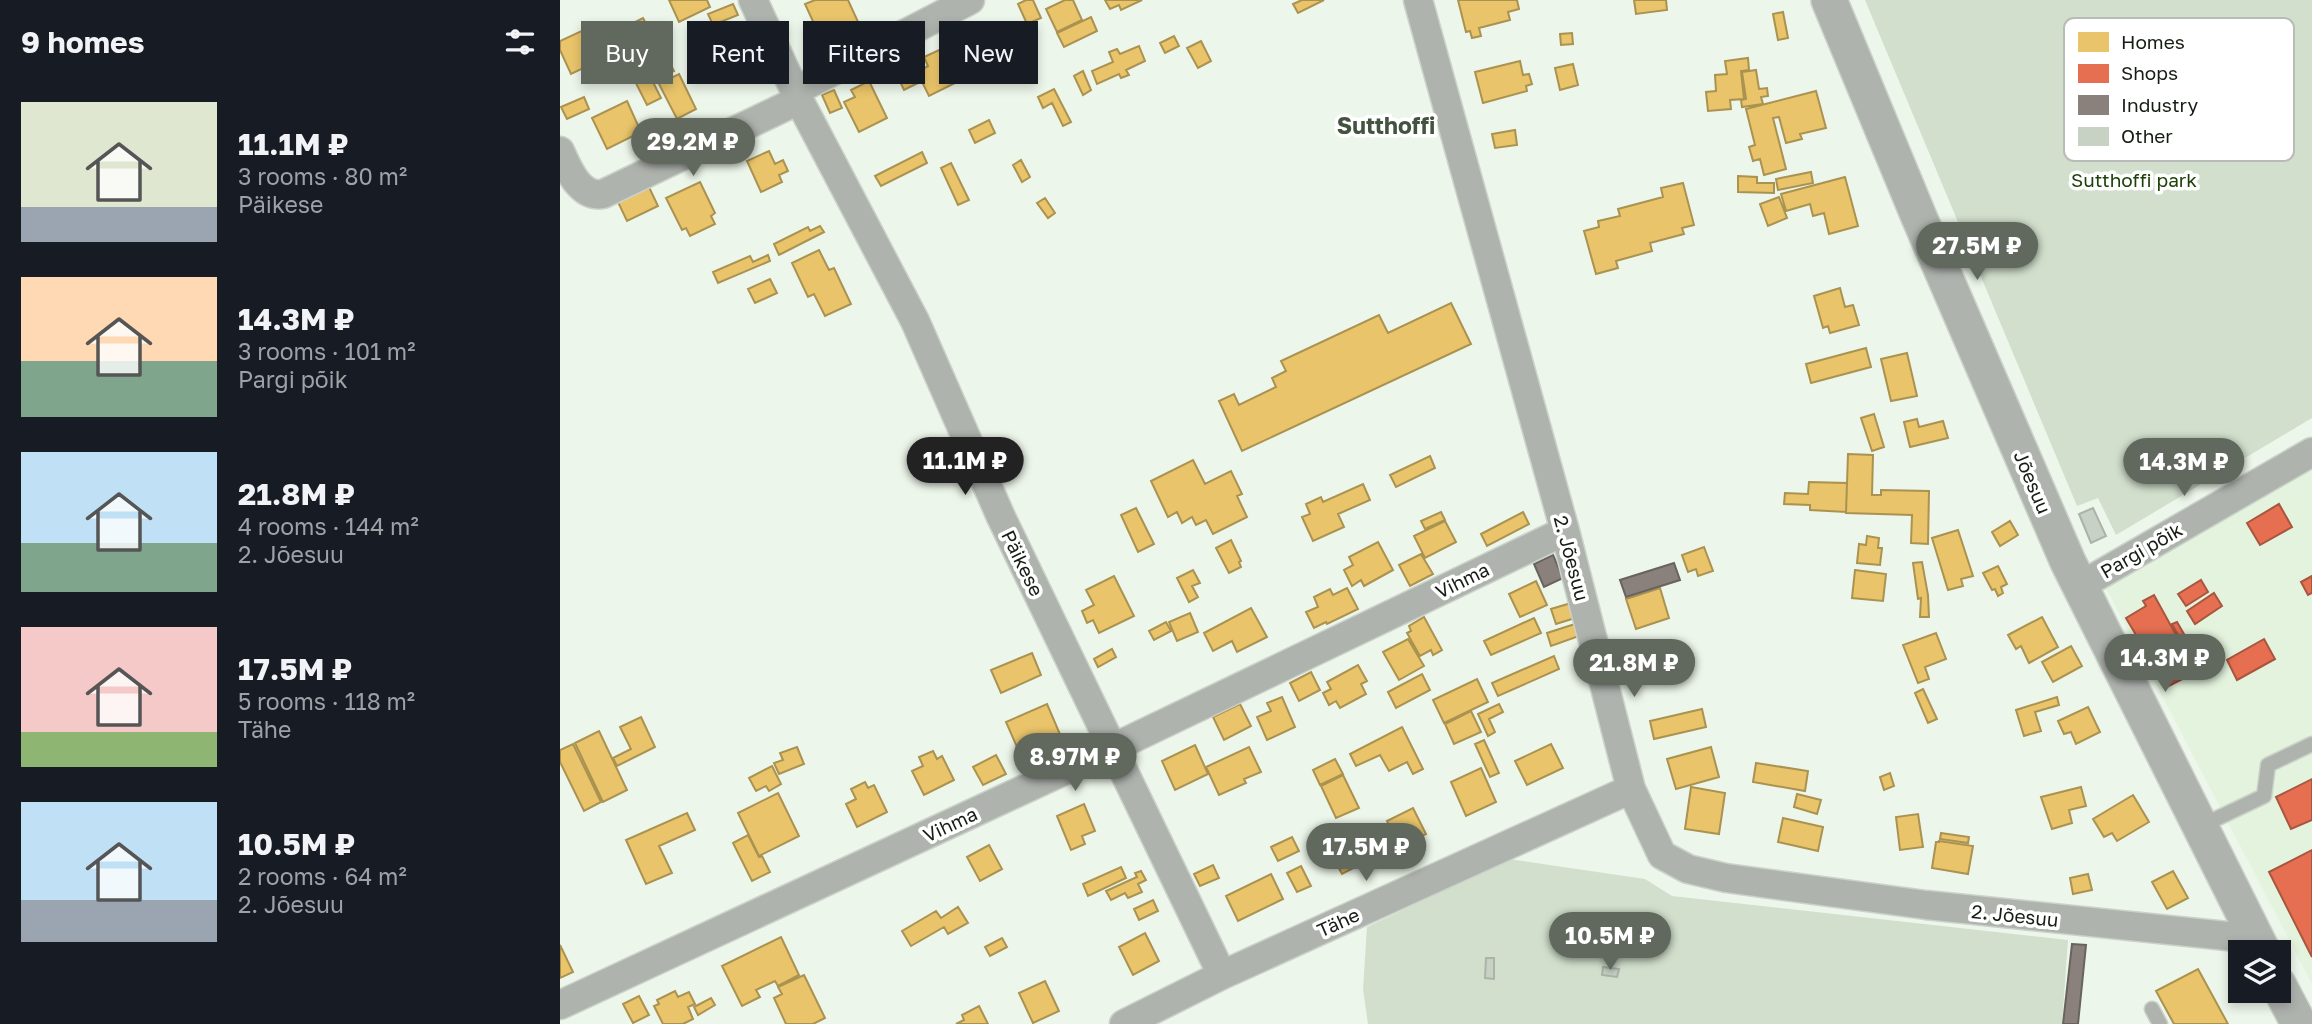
<!DOCTYPE html>
<meta charset="utf-8">
<style>
:root{--surface:#171b24;--page:#242831;--text:#f1f3f6;--muted:#9ea1a6;--accent:#61695f}
body{margin:0;font-family:"Golos Text",sans-serif;background:var(--page);color:var(--text);height:100vh;display:flex;flex-direction:column;font-size:26px;white-space:nowrap}
*{box-sizing:border-box;margin:0}
p{font-size:23px;color:var(--muted)}
.icon{flex:none;width:38px;height:38px;fill:none;stroke:currentColor;stroke-width:2;stroke-linecap:round;stroke-linejoin:round}
.map{position:relative;flex:1;overflow:hidden}
.drawer{display:flex;flex-direction:column;background:var(--surface);width:560px}
.drawer>*{flex:none}
.top-card{position:absolute;left:21px;top:21px;width:665px;height:63px;display:flex;gap:14px}
.controls{position:absolute;left:1668px;top:940px;display:grid;gap:14px}
.controls a{display:grid;place-items:center;width:63px;height:63px;border-radius:0px;background:var(--surface);box-shadow:0 4px 10px #0003;font-size:35px}
.price{position:absolute;translate:-50% -60px;padding:0 16px;border-radius:24px;background:var(--accent);color:#fff;font-size:23px;line-height:46px;filter:drop-shadow(0 2px 4px #0008)}
.price::after{content:'';position:absolute;left:50%;top:42px;width:21px;height:16px;margin-left:-10px;background:inherit;clip-path:polygon(0 0,100% 0,50% 100%)}
.price.active{background:#222;color:#fff}
ul{padding:0;list-style:none}
li{display:flex;align-items:center;gap:21px;height:175px;padding:0 21px}
li span{display:grid;place-items:center;flex:none;width:196px;height:140px;border-radius:0px;color:#555}
li>.icon{margin-inline-start:auto}
span .icon{width:84px;height:84px;fill:#fffc;stroke-width:1}
li b{font-size:30px}
h2{display:flex;justify-content:space-between;align-items:center;height:84px;padding:0 21px;font-size:30px}
.pill{padding:0 24px;border-radius:0px;background:var(--surface);box-shadow:0 4px 10px #0003;font-size:24px;line-height:63px}
.pill.active{background:var(--accent);color:#fff}
main{display:flex;flex:1;min-height:0}
.map>svg:first-child{display:block}
</style>
<main>
<section class="drawer">
<h2>9 homes<svg class="icon" aria-label="filters" viewBox="0 0 24 24"><path d="M4 7h16M4 17h16"/><circle cx="9" cy="7" r="2"/><circle cx="15" cy="17" r="2"/></svg></h2>
<ul>
<li><span style="background:linear-gradient(#dfe7d0 75%,#9aa5b1 0)"><svg class="icon" aria-label="home" viewBox="0 0 24 24"><path d="M3 11l9-7 9 7M6 9v11h12V9"/></svg></span><div><b>11.1M ₽</b><p>3 rooms · 80 m²</p><p>Päikese</p></div></li>
<li><span style="background:linear-gradient(#ffd9b3 60%,#7fa58c 0)"><svg class="icon" aria-label="home" viewBox="0 0 24 24"><path d="M3 11l9-7 9 7M6 9v11h12V9"/></svg></span><div><b>14.3M ₽</b><p>3 rooms · 101 m²</p><p>Pargi põik</p></div></li>
<li><span style="background:linear-gradient(#bfe0f5 65%,#7fa58c 0)"><svg class="icon" aria-label="home" viewBox="0 0 24 24"><path d="M3 11l9-7 9 7M6 9v11h12V9"/></svg></span><div><b>21.8M ₽</b><p>4 rooms · 144 m²</p><p>2. Jõesuu</p></div></li>
<li><span style="background:linear-gradient(#f6c9c9 75%,#8fb573 0)"><svg class="icon" aria-label="home" viewBox="0 0 24 24"><path d="M3 11l9-7 9 7M6 9v11h12V9"/></svg></span><div><b>17.5M ₽</b><p>5 rooms · 118 m²</p><p>Tähe</p></div></li>
<li><span style="background:linear-gradient(#bfe0f5 70%,#9aa5b1 0)"><svg class="icon" aria-label="home" viewBox="0 0 24 24"><path d="M3 11l9-7 9 7M6 9v11h12V9"/></svg></span><div><b>10.5M ₽</b><p>2 rooms · 64 m²</p><p>2. Jõesuu</p></div></li>
</ul>
</section>
<div class="map">
<svg width="1752" height="1024" viewBox="0 0 1752 1024">
<rect width="100%" height="100%" fill="#edf6ea"/>
<path fill="#e3f3dd" d="M1752 462V984L1545 586Z"/>
<path fill="#d1dfcc" d="M1305 0H1752V418L1556 535 1538 498 1517 506Z
M949 859 1085 879 1112 896 1508 940 1502 1024H808L803 989 807 927Z"/>
<path fill="#e9c46a" stroke="#aa9250" stroke-width="2" d="M109 0H147L150 7 119 22Z
M255 0H288L299 24 262 41 245 4Z
M466 0H473L481 18 467 24 458 4Z
M505 0H513L522 20 497 32 486 9Z
M545 0H582L561 10 559 5 550 9Z
M742 0H764L738 13 733 4Z
M898 0H957L959 9 948 12 950 20 919 28 921 36 912 38 910 31 906 32Z
M1074 0H1106L1107 10 1076 14Z
M173 4 178 15 153 25 148 14Z
M1223 12 1228 38 1218 40 1213 14Z
M531 17 537 31 504 47 497 33Z
M83 18 93 37 96 36 103 50 88 57 71 24Z
M28 28 40 53 30 58 32 64 11 74 0 50V41Z
M69 28 85 59 82 60 101 98 87 105 52 36Z
M434 32 447 57 423 70 410 45Z
M1012 33 1013 44 1001 45 1000 34Z
M614 36 619 46 605 53 600 43Z
M641 41 651 61 638 68 627 48Z
M579 46 585 61 566 70 569 75 561 78 559 74 537 84 532 71 553 62 549 52 557 49 560 54Z
M379 50 395 83 369 96 357 72 368 66 364 57Z
M104 51 114 71 97 79 87 58Z
M1188 58 1189 70 1181 71 1184 99 1170 100 1171 109 1148 111 1146 92 1156 91 1155 75 1167 74 1165 61Z
M960 61 963 75 969 74 972 84 966 86 967 91 923 103 915 72Z
M348 62 358 83 344 90 334 69Z
M1013 64 1018 85 1000 90 995 68Z
M1196 70 1199 89 1207 88 1208 96 1201 97 1203 104 1182 107 1181 100 1186 99 1182 72Z
M523 71 531 90 523 95 514 76Z
M119 74 136 109 117 119 99 84Z
M309 81 327 118 299 132 284 102 295 97 291 90Z
M494 89 511 122 503 126 492 103 483 108 478 97Z
M274 90 282 108 270 113 262 95Z
M1256 91 1266 128 1240 134 1242 139 1226 143 1219 117 1213 118 1226 169 1204 175 1200 159 1193 161 1189 147 1195 145 1186 109Z
M24 97 29 109 7 119 1 107Z
M67 101 81 132 47 149 32 118Z
M429 120 435 133 415 143 409 130Z
M955 130 957 145 935 148 932 134Z
M209 151 215 164 223 160 228 171 219 175 222 182 201 192 187 161Z
M362 152 367 163 321 186 315 176Z
M461 160 470 177 462 182 453 165Z
M391 163 409 200 398 205 381 168Z
M1251 172 1253 183 1218 190 1216 179Z
M1178 176 1197 177V183H1214V193L1178 192Z
M1285 177 1298 226 1269 234 1264 213 1253 216 1250 204 1226 211 1221 194Z
M140 182 155 213 151 216 155 224 130 236 126 228 122 230 106 198Z
M1123 183 1134 225 1122 228 1124 234 1090 243 1092 251 1056 261 1058 268 1036 274 1024 231 1039 227 1038 221 1060 216 1058 209 1103 197 1101 188Z
M88 185 98 206 67 221 57 200Z
M1219 197 1227 218 1208 226 1200 204Z
M485 198 495 213 488 218 477 203Z
M260 226 264 232 219 255 214 244 248 227 250 231Z
M259 250 269 270 274 268 291 304 265 316 254 294 248 297 232 263Z
M208 255 210 261 158 283 153 272 190 256 193 262Z
M210 279 217 293 195 303 188 289Z
M1280 288 1285 307 1293 305 1299 325 1270 333 1268 326 1263 328 1254 296Z
M891 303 911 344 682 451 659 401 674 394 679 405 716 387 712 378 726 371 721 361 819 315 828 333Z
M1306 348 1311 367 1251 383 1246 364Z
M1347 353 1357 396 1331 401 1321 359Z
M1314 414 1324 447 1312 451 1301 418Z
M1357 419 1359 427 1383 421 1388 438 1350 447 1344 422Z
M1288 454 1313 455 1312 495H1321V490L1369 491 1368 544 1351 543 1352 515 1286 513Z
M870 456 875 468 836 487 830 475Z
M633 460 645 484 671 471 682 494 677 496 687 517 653 534 646 520 636 525 632 517 622 523 617 512 608 517 591 481Z
M1249 482 1287 483 1286 512 1250 510V505L1224 504 1225 493 1248 494Z
M803 484 810 500 778 514 784 527 753 541 742 517 750 514 746 504 761 497 763 502Z
M576 508 594 544 578 552 561 515Z
M881 512 885 520 865 529 861 521Z
M963 512 969 524 927 546 921 534Z
M885 521 896 542 865 558 854 536Z
M1450 521 1458 535 1440 546 1432 532Z
M1398 530 1413 576 1401 579 1403 586 1388 590 1372 538Z
M1307 536 1319 538 1318 548H1322L1320 565 1297 563 1299 544 1306 545Z
M671 540 681 561 679 562 681 567 669 573 656 548Z
M818 542 833 570 804 586 801 580 792 586 784 570 793 565 789 557Z
M1144 547 1153 571 1138 576 1136 569 1128 572 1122 555Z
M861 554 873 574 850 586 839 565Z
M1362 562 1368 595 1369 617H1360L1361 598 1358 599 1353 563Z
M1438 566 1447 584 1441 587 1443 593 1438 596 1435 589 1432 590 1423 573Z
M633 570 640 583 632 586 638 597 629 602 617 578Z
M1295 570 1326 574 1323 601 1292 598Z
M554 576 574 616 539 633 533 620 527 623 522 611 534 605 526 590Z
M976 581 987 605 960 617 949 594Z
M787 588 798 609 767 624 766 622 754 628 746 612 758 607 754 597 770 589 773 595Z
M1100 588 1109 618 1076 629 1066 599Z
M1011 603 1015 618 996 624 991 609Z
M691 608 707 637 677 652 672 641 653 651 644 633Z
M630 613 638 632 617 641 609 622Z
M864 617 882 650 873 655 871 650 860 656 847 633 851 631 849 626Z
M1482 617 1498 647 1469 663 1461 646 1456 649 1448 635Z
M974 618 981 633 931 655 924 641Z
M606 622 611 631 594 640 589 631Z
M1018 623 1022 635 991 646 987 633Z
M1376 633 1386 659 1365 667 1369 679 1358 683 1343 645Z
M848 639 864 666 839 680 823 652Z
M1511 646 1522 666 1493 682 1482 662Z
M552 649 556 657 538 667 534 659Z
M472 653 481 675 441 693 431 670Z
M994 656 999 669 938 696 932 683Z
M798 665 807 681 801 684 806 694 780 708 776 701 769 705 763 693 771 689 767 682Z
M751 672 760 690 739 701 730 683Z
M862 674 870 690 836 708 828 692Z
M917 679 928 702 884 723 873 700Z
M1363 689 1377 719 1368 723 1355 693Z
M722 697 735 727 707 740 697 717 711 711 707 703Z
M1497 697 1499 705 1475 712 1481 731 1464 736 1456 710Z
M487 704 502 739 461 756 446 722Z
M680 704 691 726 664 740 653 717Z
M939 704 943 712 929 719 935 732 928 736 918 714Z
M1528 707 1540 732 1516 744 1511 732 1504 734 1498 721Z
M1142 709 1146 727 1094 739 1090 721Z
M911 711 921 732 894 744 885 724Z
M81 717 95 747 57 766 53 758 71 749 60 727Z
M842 727 863 769 853 774 847 762 829 771 820 755 796 766 790 754Z
M39 731 67 790 43 802 15 743Z
M924 740 939 773 930 777 915 744Z
M13 744 41 802 24 811 0 762V750Z
M991 744 1003 768 967 785 955 761Z
M635 745 648 774 615 790 602 761Z
M237 747 244 764 219 774 214 763 223 760 220 753Z
M689 747 701 772 684 779 686 783 659 795 646 767Z
M1151 747 1159 777 1116 789 1107 759Z
M373 751 377 759 382 756 394 780 364 795 352 771 363 766 359 757Z
M436 755 446 774 423 785 413 767Z
M775 759 783 774 760 785 753 770Z
M1196 763 1248 771 1245 791 1193 782Z
M212 766 221 784 209 791 206 786 196 791 189 778Z
M921 768 936 802 906 816 891 782Z
M1330 773 1334 786 1324 790 1320 777Z
M783 775 799 808 776 818 761 786Z
M305 782 308 788 314 785 327 812 297 827 286 804 296 799 291 789Z
M1131 787 1165 793 1159 834 1125 829Z
M1521 787 1526 806 1509 810 1512 823 1492 829 1481 797Z
M218 793 239 836 199 856 178 813Z
M1237 794 1261 800 1257 814 1234 807Z
M1573 795 1589 822 1557 841 1552 833 1544 837 1533 819Z
M524 804 535 831 522 836 525 844 511 850 497 816Z
M853 808 866 834 840 847 827 821Z
M127 813 135 830 99 846 112 873 86 884 66 840Z
M1358 814 1363 847 1340 850 1336 817Z
M1223 818 1263 827 1258 851 1218 842Z
M790 829 807 861 782 874 765 842Z
M1381 833 1409 837 1408 843 1380 839Z
M188 835 199 857 202 856 210 872 192 881 173 843Z
M732 837 739 851 718 861 711 847Z
M1379 841 1413 846 1408 874 1372 868 1376 842H1379Z
M429 845 442 869 420 881 407 857Z
M653 865 659 878 640 886 634 874Z
M741 866 751 886 737 892 727 873Z
M561 867 566 878 528 896 523 884Z
M581 871 586 880 578 884 582 892 568 898 565 893 551 900 546 891 577 877 575 873Z
M1613 871 1628 898 1607 909 1592 882Z
M711 874 723 899 678 921 666 896Z
M1528 874 1532 890 1513 894 1510 878Z
M593 900 598 911 579 920 574 909Z
M398 907 408 923 388 934 384 927 351 946 342 931 376 911 381 918Z
M585 933 599 961 573 975 559 947Z
M221 937 239 975 218 986 215 981 196 990 200 997 182 1006 162 966Z
M442 938 447 947 430 956 425 947Z
M0 945 13 972 0 978Z
M1638 969 1668 1024H1614L1596 991Z
M244 975 265 1018 253 1024H226L214 998 222 994 218 987Z
M485 981 499 1011 473 1023 459 993Z
M115 991 118 997 129 992 135 1004 128 1007 133 1019 123 1024H103L94 1006 99 1004 97 1000Z
M79 996 89 1015 73 1023 63 1004Z
M151 998 155 1005 138 1015 134 1007Z
M419 1006 428 1024H396L404 1020 402 1015Z"/>
<path fill="#e76f51" stroke="#a8563f" stroke-width="2" d="M1719 504 1732 527 1700 545 1687 523Z
M1752 576V593L1748 595 1741 582Z
M1641 580 1648 592 1626 606 1618 594Z
M1654 593 1662 606 1635 624 1627 611Z
M1594 595 1616 635 1586 652 1566 618 1586 606 1583 601Z
M1617 622 1628 641 1612 651 1607 642 1618 635 1612 624Z
M1704 639 1715 659 1677 680 1667 660Z
M1633 652 1642 669 1605 688 1596 671Z
M1752 779V820L1731 829 1716 797Z
M1752 850V957L1709 872Z"/>
<path fill="#8a817c" stroke="#67635d" stroke-width="2" d="M993 555 1003 578 984 587 974 564Z
M1114 563 1120 580 1066 597 1060 580Z
M1512 944 1526 945 1518 1024H1503Z"/>
<path fill="#c7d1c4" stroke="#acb3a9" stroke-width="2" d="M1533 508 1546 536 1531 543 1519 514Z
M926 958H934V979L925 978Z
M1043 967 1059 969 1057 977 1042 975Z"/>
<g fill="none" stroke-linecap="round" stroke-linejoin="round">
<g stroke="#cbd2c9" stroke-width="17">
<path id="service" d="M1641 826 1704 796 1708 765 1752 744
M1592 1009 1600 1024"/>
</g>
<g stroke="#cbd2c9" stroke-width="31">
<path id="minor" d="M193 0 239 100 355 321 441 517 662 975
M858 0 1005 531 1071 789 1102 855 1128 869 1166 878 1366 905 1696 939
M235 91 410 0
M0 151C8 169 20 198 43 194L239 100
M1520 586 1752 452
M0 1005 553 748 1005 531
M564 1024 662 975 1071 789"/>
</g>
<g stroke="#cbd2c9" stroke-width="38">
<path id="tertiary" d="M1269 0 1359 217 1508 562 1703 952
M1718 984 1739 1024"/>
</g>
<use href="#service" stroke="#afb3ae" stroke-width="14"/>
<use href="#minor" stroke="#afb3ae" stroke-width="28"/>
<use href="#tertiary" stroke="#afb3ae" stroke-width="35"/>
</g>
<g text-anchor="middle" dominant-baseline="central" stroke-width="7" stroke-linejoin="round" paint-order="stroke">
<g font-size="19" fill="#1c4109" stroke="#fff">
<text x="1574" y="179">Sutthoffi park</text>
</g>
<g font-size="19" fill="#161d14" stroke="#fff">
<text transform="translate(1473 482) rotate(67)">Jõesuu</text>
<text transform="translate(1581 550) rotate(-30)">Pargi põik</text>
<text transform="translate(1012 558) rotate(75)">2. Jõesuu</text>
<text transform="translate(463 563) rotate(64)">Päikese</text>
<text transform="translate(902 580) rotate(-26)">Vihma</text>
<text transform="translate(390 824) rotate(-25)">Vihma</text>
<text transform="translate(1455 915) rotate(6)">2. Jõesuu</text>
<text transform="translate(778 922) rotate(-24)">Tähe</text>
</g>
<g font-size="23" font-weight="bold" fill="#44533f" stroke="#fff">
<text x="826" y="125">Sutthoffi</text>
</g>
</g>
<rect x="1504" y="18" width="230" height="143" rx="10" fill="#fff" stroke="#b9bbb8" stroke-width="2"/>
<rect x="1518" y="32" width="31" height="20" fill="#e9c46a"/>
<rect x="1518" y="64" width="31" height="19" fill="#e76f51"/>
<rect x="1518" y="95" width="31" height="20" fill="#8a817c"/>
<rect x="1518" y="127" width="31" height="19" fill="#c7d1c4"/>
<g font-size="19" fill="#161d14">
<text x="1561" y="49">Homes</text>
<text x="1561" y="80">Shops</text>
<text x="1561" y="112">Industry</text>
<text x="1561" y="143">Other</text>
</g>
</svg>
<div class="controls">
<a><svg class="icon" aria-label="layers" viewBox="0 0 24 24"><path d="M12 4l9 5-9 5-9-5zM3 14l9 5 9-5"/></svg></a>
</div>
<b class="price" style="left:133px;top:178px">29.2M ₽</b>
<b class="price" style="left:1417px;top:282px">27.5M ₽</b>
<b class="price active" style="left:405px;top:497px">11.1M ₽</b>
<b class="price" style="left:1624px;top:498px">14.3M ₽</b>
<b class="price" style="left:1605px;top:694px">14.3M ₽</b>
<b class="price" style="left:1074px;top:699px">21.8M ₽</b>
<b class="price" style="left:515px;top:793px">8.97M ₽</b>
<b class="price" style="left:806px;top:883px">17.5M ₽</b>
<b class="price" style="left:1050px;top:972px">10.5M ₽</b>
<div class="top-card">
<a class="pill active">Buy</a>
<a class="pill">Rent</a>
<a class="pill">Filters</a>
<a class="pill">New</a>
</div>
</div>
</main>
